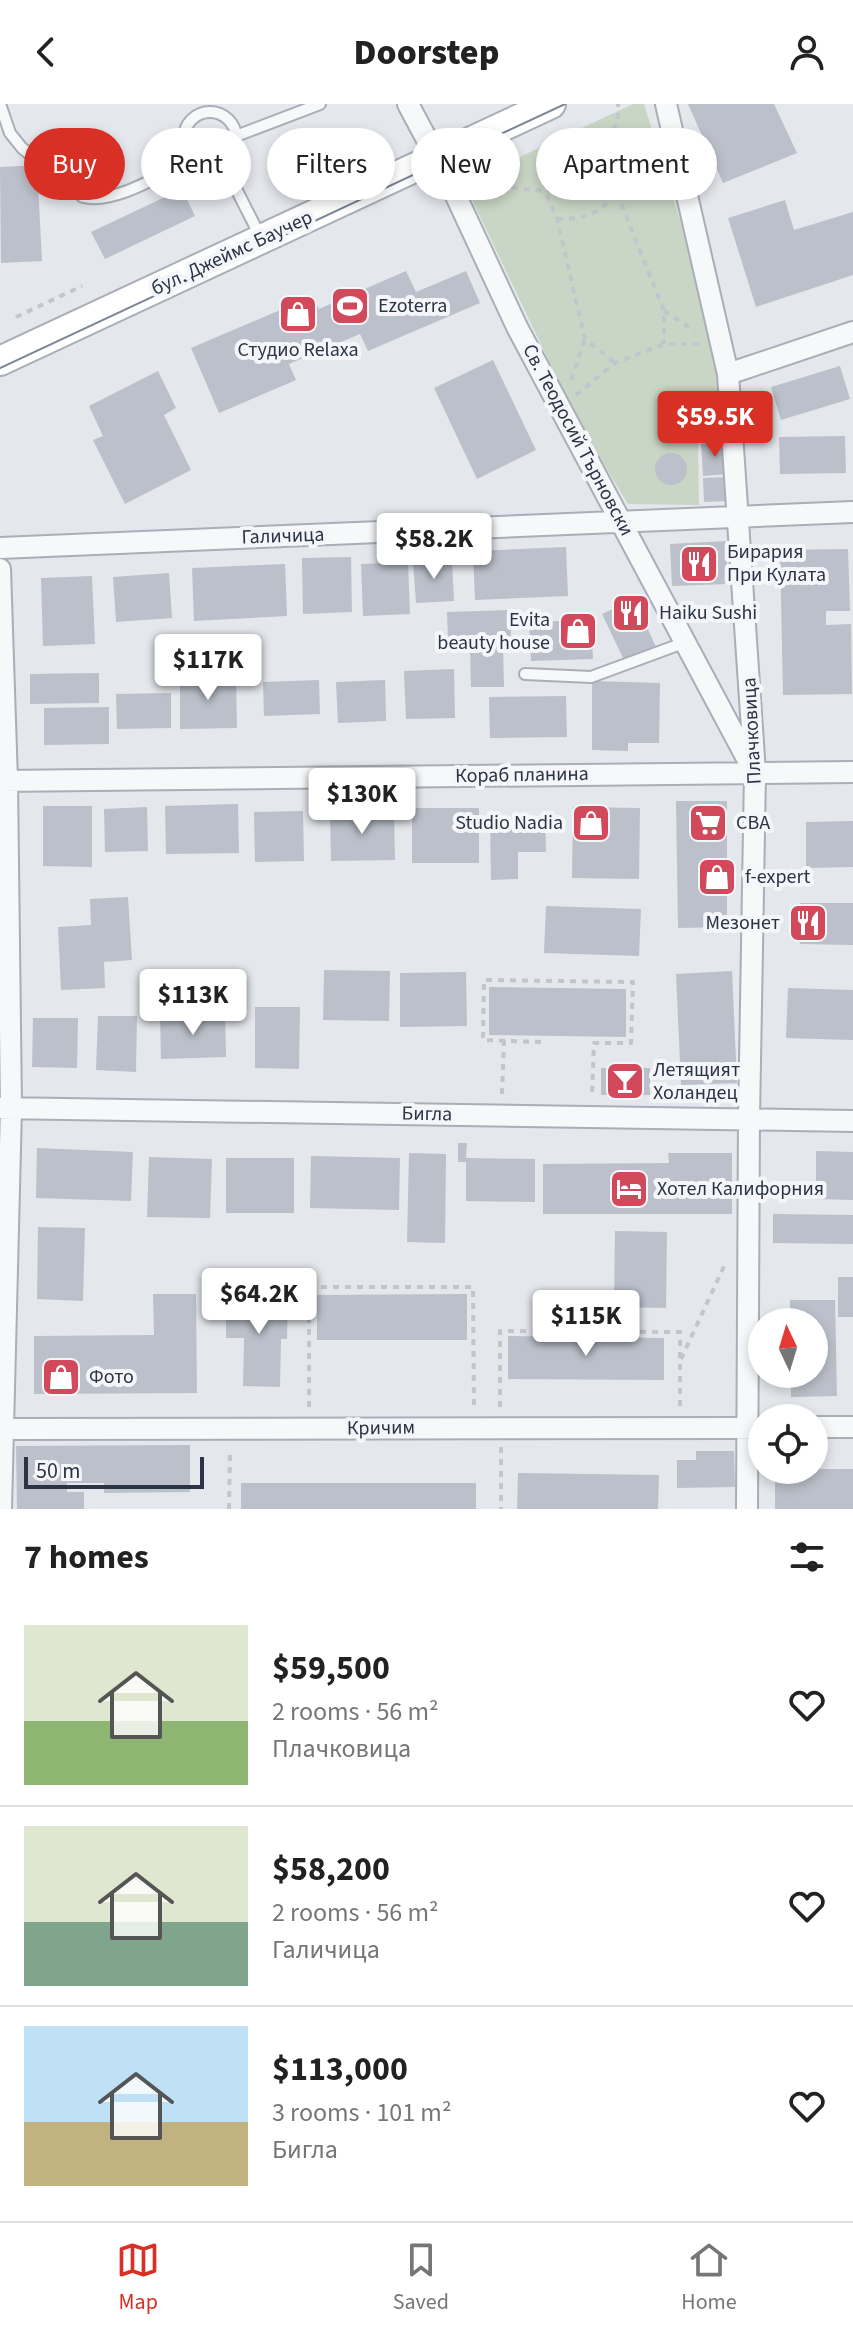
<!DOCTYPE html>
<meta charset="utf-8">
<style>
:root{--surface:#fff;--page:#f2f2f2;--text:#222;--muted:#767676;--line:#e0e0e0;--accent:#d93025}
body{margin:0;font-family:"Source Sans 3",sans-serif;background:var(--page);color:var(--text);height:100vh;display:flex;flex-direction:column;font-size:30px;white-space:nowrap}
*{box-sizing:border-box;margin:0}
p{font-size:26px;color:var(--muted)}
.icon{flex:none;width:44px;height:44px;fill:none;stroke:currentColor;stroke-width:2;stroke-linecap:round;stroke-linejoin:round}
.map{position:relative;height:1405px;overflow:hidden}
.side{display:flex;flex-direction:column;background:var(--surface);flex:1}
.side>*{flex:none}
.guide{position:absolute;left:24px;top:24px;width:806px;height:72px;display:flex;gap:16px}
.needle{width:52px;rotate:356deg}
.fabs{position:absolute;left:748px;top:1204px;display:grid;gap:16px}
.fabs a{display:grid;place-items:center;width:80px;height:80px;border-radius:50%;background:var(--surface);box-shadow:0 4px 12px #0003;font-size:40px}
.scale{position:absolute;left:24px;bottom:20px;width:180px;box-sizing:border-box;padding-left:8px;border:4px solid #2b3445;border-top:0;font-size:22px;line-height:28px;white-space:nowrap;color:#2b3445;-webkit-text-stroke:6px #f4f6f9;paint-order:stroke}
.price{position:absolute;translate:-50% -68px;padding:0 18px;border-radius:8px;background:#fff;color:#222;font-size:26px;line-height:52px;filter:drop-shadow(0 2px 4px #0008)}
.price::after{content:'';position:absolute;left:50%;top:48px;width:24px;height:18px;margin-left:-12px;background:inherit;clip-path:polygon(0 0,100% 0,50% 100%)}
.price.active{background:var(--accent);color:#fff}
ul{padding:0;list-style:none}
li{display:flex;align-items:center;gap:24px;height:200px;padding:0 24px}
li+li{border-top:2px solid var(--line)}
li span{display:grid;place-items:center;flex:none;width:224px;height:160px;border-radius:0px;color:#555}
li>.icon{margin-inline-start:auto}
span .icon{width:96px;height:96px;fill:#fffc;stroke-width:1}
li b{font-size:34px}
h2{display:flex;justify-content:space-between;align-items:center;height:96px;padding:0 24px;font-size:34px}
.pill{padding:0 28px;border-radius:36px;background:var(--surface);box-shadow:0 4px 12px #0003;font-size:28px;line-height:72px}
.pill.active{background:var(--accent);color:#fff}
header{display:flex;justify-content:space-between;align-items:center;height:104px;padding:0 24px;background:var(--surface);font-size:36px;font-weight:800}
.dock{display:flex;justify-content:space-around;align-items:center;height:112px;border-top:2px solid var(--line);background:var(--surface);font-size:22px;color:var(--muted)}
.dock a{display:grid;justify-items:center;gap:4px}
.dock .active{color:var(--accent)}
.map>svg:first-child{display:block}
</style>
<header><svg class="icon" aria-label="back" viewBox="0 0 24 24"><path d="M15 5l-7 7 7 7"/></svg>Doorstep<svg class="icon" aria-label="person" viewBox="0 0 24 24"><circle cx="12" cy="8" r="4"/><path d="M4 21q1-7 8-7t8 7"/></svg></header>
<div class="map">
<svg width="853" height="1405" viewBox="0 0 853 1405">
<rect width="100%" height="100%" fill="#e4e7ec"/>
<path fill="#c9d6c5" d="M633 0H644L685 132 719 273 724 335 698 339 699 401 628 400 577 316 464 79Z"/>
<path fill="#bbc0ca" d="M688 0H774L797 49 723 79Z
M37 61 42 157 1 159 0 63Z
M182 85 195 112 105 155 91 128Z
M785 96 794 126 853 108V171L756 203 728 114Z
M406 167 416 188 466 167 480 199 368 247 360 230 289 260 296 276 219 309 191 244 313 192 319 205Z
M493 256 536 346 477 375 434 284Z
M840 262 850 295 781 316 771 283Z
M158 267 176 304 164 311 191 366 125 400 93 336 103 332 89 302Z
M845 332 846 369 780 370 779 333Z
M727 338 729 370 703 372 701 340Z
M655 365a16 16 0 1 1 32 0a16 16 0 1 1-32 0Z
M729 373 730 397 704 398 703 374Z
M726 437 728 480 672 482 670 440Z
M566 443 568 492 475 496 473 447Z
M848 445 850 507H826V521L851 520 852 590 783 591 780 446Z
M351 453 352 508 303 510 302 454Z
M452 456 454 497 416 499 413 458Z
M408 458 410 510 363 512 361 460Z
M285 460 287 512 194 517 192 464Z
M169 469 172 514 116 518 113 473Z
M92 472 95 540 43 542 41 474Z
M634 495 656 543 625 558 602 510Z
M510 506 511 535 448 536 447 508Z
M591 516 593 555 531 557 529 518Z
M503 542 504 583H471L470 543Z
M454 565 455 614 406 615 404 567Z
M99 569V599L30 600V570Z
M236 570 237 624 180 625V571Z
M319 576 320 610 264 612 263 578Z
M385 576 386 617 338 619 336 578Z
M592 577 660 579 659 639H628V647L592 646Z
M171 589V624L117 625 116 590Z
M566 592 567 633 490 634 489 593Z
M109 603V640L44 641V604Z
M676 697H727V823L678 824Z
M238 700 239 749 166 750 165 702Z
M43 702H92V763L43 762Z
M147 703 148 747 105 748 104 705Z
M573 703 640 704 639 775 572 774Z
M412 704H479V759H412Z
M394 706 395 756 331 757 330 707Z
M303 707 304 757 255 758 254 708Z
M545 714 546 748H518V775L491 776 490 715Z
M853 717V763L806 764V718Z
M128 793 132 856 104 858 105 884 61 886 58 823 91 821 90 795Z
M800 799H853V841L800 840Z
M546 802 641 805 639 852 544 849Z
M324 866 390 867 389 917 323 916Z
M732 867 737 979 681 981 676 870Z
M466 868 467 922 400 923V869Z
M489 883 626 885V933L489 931Z
M788 884 853 886V936L786 934Z
M255 903H300L299 965 255 964Z
M98 912H137L136 968 96 966Z
M160 912H225L226 953 161 955Z
M33 914H78L77 964 32 963Z
M601 964H650V991H601Z
M458 1039H467L466 1054 535 1055V1098L466 1097V1058H458Z
M37 1044 133 1048 131 1097 36 1094Z
M816 1047 853 1048V1096L816 1095Z
M409 1049 446 1050 445 1139 407 1138Z
M668 1049H732V1110H543V1060L669 1059Z
M311 1052 400 1054 399 1106 310 1104Z
M149 1053 212 1055 210 1114 147 1113Z
M226 1054H294V1109H226Z
M773 1110 853 1111V1140L773 1139Z
M38 1123 85 1124 83 1197 37 1195Z
M615 1127 667 1128 666 1204 614 1203Z
M838 1173H853V1213H838Z
M153 1190H196L197 1289 34 1290V1232L154 1231Z
M467 1190V1236H317V1191Z
M226 1192 288 1194 287 1235H281L280 1283 243 1282 244 1234H226Z
M790 1196H835L837 1292 791 1293V1270H814V1218H790Z
M508 1232 664 1234V1276L508 1275Z
M190 1341V1388L104 1389V1379H67V1388H84V1405H17L16 1342Z
M696 1347H734L735 1383 677 1384V1356H696Z
M814 1365H853V1405H775V1366Z
M518 1369 659 1371 658 1405H517Z
M241 1379H476V1405H241Z"/>
<g fill="none" stroke-linecap="round" stroke-linejoin="round">
<g stroke="#a9aeb7" stroke-width="14">
<path id="lane" d="M0 0 10 29 22 44 83 93C115 101 163 69 193 55
M184 34a26 26 0 1 1 52 0a26 26 0 1 1-52 0Z
M236 32 320 0
M222 57 261 134
M525 570 591 573 686 538"/>
</g>
<g stroke="#a9aeb7" stroke-width="24">
<path id="street" d="M408 0 449 77 517 223 751 662
M666 0 728 270 755 669 749 1015 747 1405
M728 270 853 228
M0 444 853 408
M0 465 7 677 11 1004 1 1405
M0 677 853 668
M0 1004 853 1017
M814 1323H853
M0 1325 762 1324"/>
</g>
<g stroke="#a9aeb7" stroke-width="32">
<path id="secondary" d="M0 257 551 0"/>
</g>
<path stroke="#c2c5cb" stroke-width="4" stroke-dasharray="6 6" stroke-linecap="butt" d="M604 61 618 11V0
M476 80 545 87
M617 89 664 207V240
M557 115C588 114 596 112 617 89L604 61 545 87 557 115 585 235 615 259
M664 207 695 227
M16 213 82 182
M571 276 585 235
M576 291 615 259 664 240H700
M541 938 483 936 484 876 633 878 631 939H594L592 991
M502 990 504 936
M681 1255 726 1158
M309 1303V1183H473L474 1302
M500 1303V1227L680 1228V1303
M501 1343V1405
M229 1405 230 1347"/>
<use href="#lane" stroke="#f7f8fa" stroke-width="10"/>
<use href="#street" stroke="#f7f8fa" stroke-width="20"/>
<use href="#secondary" stroke="#fff" stroke-width="28"/>
<path stroke="#7d8696" stroke-width="2" d="M0 264 565 0"/>
</g>
<defs>
<g id="stadium-square" transform="scale(2)"><rect x="-9" y="-9" width="18" height="18" rx="4" fill="#d1495b" stroke="#f4f6f9"/><path d="M0-5a6.5 5 0 1 0 0 10a6.5 5 0 1 0 0-10ZM-3.5-1.8h7v3.6h-7Z" fill="#fff"/></g>
<g id="shop-square" transform="scale(2)"><rect x="-9" y="-9" width="18" height="18" rx="4" fill="#d1495b" stroke="#f4f6f9"/><path d="M-5-2.5h2.3a2.7 3.5 0 0 1 5.4 0H5L5.5 6h-11ZM-1.5-2.5h3a1.5 2.3 0 0 0-3 0Z" fill="#fff"/></g>
<g id="restaurant-square" transform="scale(2)"><rect x="-9" y="-9" width="18" height="18" rx="4" fill="#d1495b" stroke="#f4f6f9"/><path d="M-5-6h1v4h1v-4h1v4h1v-4h1v5L-1.5 .5V6h-2V.5L-5-1ZM5-6V6H3V1.5H1.5Q1.5-4 5-6Z" fill="#fff"/></g>
<g id="supermarket-square" transform="scale(2)"><rect x="-9" y="-9" width="18" height="18" rx="4" fill="#d1495b" stroke="#f4f6f9"/><path d="M-6-5.5h2.5l.6 2H6L4.5 2H-2.5L-4.4-4H-6ZM-1.5 3.2a1.3 1.3 0 1 0 .1 0ZM3 3.2a1.3 1.3 0 1 0 .1 0Z" fill="#fff"/></g>
<g id="bar-square" transform="scale(2)"><rect x="-9" y="-9" width="18" height="18" rx="4" fill="#d1495b" stroke="#f4f6f9"/><path d="M-6-5H6L.8 .8V4.5H3.5V6h-7V4.5H-.8V.8Z" fill="#fff"/></g>
<g id="hotel-square" transform="scale(2)"><rect x="-9" y="-9" width="18" height="18" rx="4" fill="#d1495b" stroke="#f4f6f9"/><path d="M-6-4.5h1.5V1H6V5H4.5V3h-9V5H-6ZM-4 0a1.8 1.8 0 1 1 3.6 0ZM.5 0V-2.5h3Q6-2.5 6 0Z" fill="#fff"/></g>
</defs>
<g fill-rule="evenodd">
<use href="#stadium-square" x="350" y="202"/>
<use href="#shop-square" x="298" y="210"/>
<use href="#restaurant-square" x="699" y="460"/>
<use href="#restaurant-square" x="631" y="509"/>
<use href="#shop-square" x="578" y="527"/>
<use href="#shop-square" x="591" y="719"/>
<use href="#supermarket-square" x="708" y="719"/>
<use href="#shop-square" x="717" y="773"/>
<use href="#restaurant-square" x="808" y="819"/>
<use href="#bar-square" x="625" y="977"/>
<use href="#hotel-square" x="629" y="1085"/>
<use href="#shop-square" x="61" y="1273"/>
</g>
<g text-anchor="middle" dominant-baseline="central" stroke-width="8" stroke-linejoin="round" paint-order="stroke">
<g font-size="20" fill="#2b3445" stroke="#f4f6f9">
<text transform="translate(232 149) rotate(-25)">бул. Джеймс Баучер</text>
<text transform="translate(578 336) rotate(62)">Св. Теодосий Търновски</text>
<text transform="translate(283 432) rotate(-2)">Галичица</text>
<text transform="translate(752 627) rotate(-93)">Плачковица</text>
<text transform="translate(522 671) rotate(-1)">Кораб планина</text>
<text transform="translate(427 1010) rotate(1)">Бигла</text>
<text transform="translate(381 1324) rotate(-1)">Кричим</text>
</g>
<g font-size="20" fill="#2b3445" stroke="#f4f6f9" text-anchor="start">
<text x="378" y="202">Ezoterra</text>
<text x="298" y="246" text-anchor="middle">Студио Relaxa</text>
<text x="727" y="448">Бирария<tspan x="727" dy="23">При Кулата</tspan></text>
<text x="659" y="509">Haiku Sushi</text>
<text x="550" y="516" text-anchor="end">Evita<tspan x="550" dy="23">beauty house</tspan></text>
<text x="563" y="719" text-anchor="end">Studio Nadia</text>
<text x="736" y="719">CBA</text>
<text x="745" y="773">f-expert</text>
<text x="780" y="819" text-anchor="end">Мезонет</text>
<text x="653" y="966">Летящият<tspan x="653" dy="23">Холандец</tspan></text>
<text x="657" y="1085">Хотел Калифорния</text>
<text x="89" y="1273">Фото</text>
</g>
</g>
</svg>
<div class="fabs">
<a><svg class="needle" viewBox="-14 -14 28 28"><path d="M0-13l5 13h-10z" fill="#e53935"/><path d="M0 13l5-13h-10z" fill="#767676"/></svg></a>
<a><svg class="icon" aria-label="locate" viewBox="0 0 24 24"><circle cx="12" cy="12" r="6"/><path d="M12 2v4M12 18v4M2 12h4M18 12h4"/></svg></a>
</div>
<div class="scale">50 m</div>
<b class="price active" style="left:715px;top:355px">$59.5K</b>
<b class="price" style="left:434px;top:477px">$58.2K</b>
<b class="price" style="left:208px;top:598px">$117K</b>
<b class="price" style="left:362px;top:732px">$130K</b>
<b class="price" style="left:193px;top:933px">$113K</b>
<b class="price" style="left:259px;top:1232px">$64.2K</b>
<b class="price" style="left:586px;top:1254px">$115K</b>
<div class="guide">
<a class="pill active">Buy</a>
<a class="pill">Rent</a>
<a class="pill">Filters</a>
<a class="pill">New</a>
<a class="pill">Apartment</a>
</div>
</div>
<section class="side">
<h2>7 homes<svg class="icon" aria-label="filters" viewBox="0 0 24 24"><path d="M4 7h16M4 17h16"/><circle cx="9" cy="7" r="2"/><circle cx="15" cy="17" r="2"/></svg></h2>
<ul>
<li><span style="background:linear-gradient(#dfe7d0 60%,#8fb573 0)"><svg class="icon" aria-label="home" viewBox="0 0 24 24"><path d="M3 11l9-7 9 7M6 9v11h12V9"/></svg></span><div><b>$59,500</b><p>2 rooms · 56 m²</p><p>Плачковица</p></div><svg class="icon" aria-label="heart" viewBox="0 0 24 24"><path d="M12 20l-8-8c-3-5 5-10 8-4 3-6 11-1 8 4z"/></svg></li>
<li><span style="background:linear-gradient(#dfe7d0 60%,#7fa58c 0)"><svg class="icon" aria-label="home" viewBox="0 0 24 24"><path d="M3 11l9-7 9 7M6 9v11h12V9"/></svg></span><div><b>$58,200</b><p>2 rooms · 56 m²</p><p>Галичица</p></div><svg class="icon" aria-label="heart" viewBox="0 0 24 24"><path d="M12 20l-8-8c-3-5 5-10 8-4 3-6 11-1 8 4z"/></svg></li>
<li><span style="background:linear-gradient(#bfe0f5 60%,#c2b280 0)"><svg class="icon" aria-label="home" viewBox="0 0 24 24"><path d="M3 11l9-7 9 7M6 9v11h12V9"/></svg></span><div><b>$113,000</b><p>3 rooms · 101 m²</p><p>Бигла</p></div><svg class="icon" aria-label="heart" viewBox="0 0 24 24"><path d="M12 20l-8-8c-3-5 5-10 8-4 3-6 11-1 8 4z"/></svg></li>
</ul>
</section>
<nav class="dock">
<a class="active"><svg class="icon" aria-label="map" viewBox="0 0 24 24"><path d="M3 6l6-2 6 2 6-2v14l-6 2-6-2-6 2zM9 4v14M15 6v14"/></svg>Map</a>
<a><svg class="icon" aria-label="saved" viewBox="0 0 24 24"><path d="M7 4h10v16l-5-4-5 4z"/></svg>Saved</a>
<a><svg class="icon" aria-label="home" viewBox="0 0 24 24"><path d="M3 11l9-7 9 7M6 9v11h12V9"/></svg>Home</a>
</nav>
